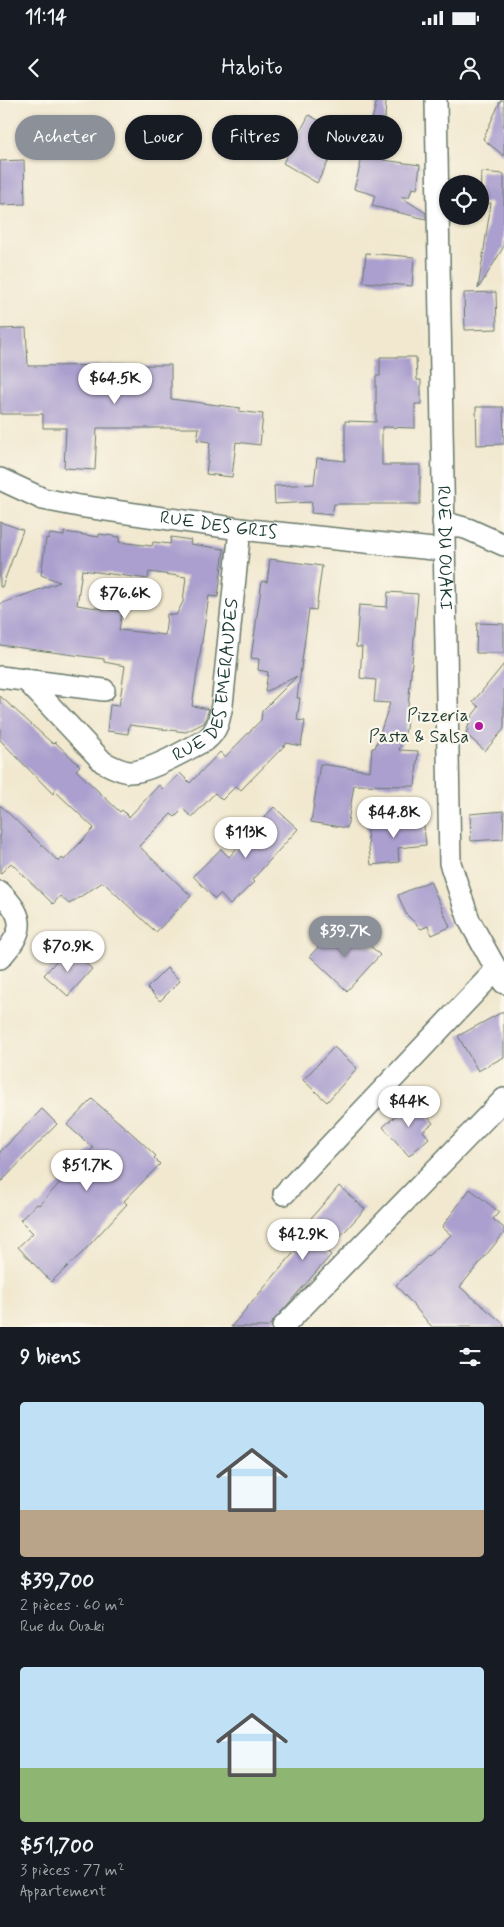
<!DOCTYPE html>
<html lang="fr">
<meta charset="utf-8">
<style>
:root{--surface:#171b24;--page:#20242c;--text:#f1f3f6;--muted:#9ea1a6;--accent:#8c9099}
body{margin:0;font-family:Mynerve,sans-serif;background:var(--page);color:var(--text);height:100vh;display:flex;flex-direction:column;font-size:19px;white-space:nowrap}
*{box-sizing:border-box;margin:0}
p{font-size:16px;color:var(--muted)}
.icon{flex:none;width:28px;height:28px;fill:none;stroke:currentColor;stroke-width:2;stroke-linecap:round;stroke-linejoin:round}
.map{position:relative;height:1227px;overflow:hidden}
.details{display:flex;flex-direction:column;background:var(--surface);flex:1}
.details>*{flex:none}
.top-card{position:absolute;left:15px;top:15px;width:475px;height:45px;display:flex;gap:10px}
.fabs{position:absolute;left:439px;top:75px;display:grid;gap:10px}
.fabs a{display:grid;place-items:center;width:50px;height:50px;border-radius:50%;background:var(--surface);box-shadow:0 1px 4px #0004;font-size:25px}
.price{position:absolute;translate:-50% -42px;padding:0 11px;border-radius:18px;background:#fff;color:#222;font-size:16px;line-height:32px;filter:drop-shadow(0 1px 2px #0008)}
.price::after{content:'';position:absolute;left:50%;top:30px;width:15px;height:11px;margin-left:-8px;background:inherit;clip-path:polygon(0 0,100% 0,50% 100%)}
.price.selected{background:var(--accent);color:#fff}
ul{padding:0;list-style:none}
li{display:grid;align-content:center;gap:10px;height:265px;padding:0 20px}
li span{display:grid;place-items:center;height:155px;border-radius:5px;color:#555}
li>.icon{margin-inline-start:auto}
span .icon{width:90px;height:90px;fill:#fffc;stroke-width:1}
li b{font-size:21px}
h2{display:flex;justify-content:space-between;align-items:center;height:60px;padding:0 20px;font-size:21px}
.chip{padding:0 18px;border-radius:22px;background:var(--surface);box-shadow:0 1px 4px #0004;font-size:18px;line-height:45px}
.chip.selected{background:var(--accent);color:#fff}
.status{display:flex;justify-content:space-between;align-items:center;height:35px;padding:0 25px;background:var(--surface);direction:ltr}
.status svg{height:14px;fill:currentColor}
header{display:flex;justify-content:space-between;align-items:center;height:65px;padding:0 20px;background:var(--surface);font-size:22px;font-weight:600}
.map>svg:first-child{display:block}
</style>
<div class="status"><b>11:14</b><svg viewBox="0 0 49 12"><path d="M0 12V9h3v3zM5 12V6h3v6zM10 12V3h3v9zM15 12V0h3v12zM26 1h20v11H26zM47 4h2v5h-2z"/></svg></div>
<header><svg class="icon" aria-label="back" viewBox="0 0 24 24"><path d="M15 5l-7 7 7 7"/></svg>Habito<svg class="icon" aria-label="person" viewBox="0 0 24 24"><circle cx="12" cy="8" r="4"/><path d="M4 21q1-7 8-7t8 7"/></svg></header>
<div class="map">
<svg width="504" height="1227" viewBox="0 0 504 1227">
<rect width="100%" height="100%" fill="#fbf7ec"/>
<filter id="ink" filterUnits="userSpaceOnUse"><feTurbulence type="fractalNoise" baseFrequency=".02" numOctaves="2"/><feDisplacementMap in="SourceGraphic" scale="10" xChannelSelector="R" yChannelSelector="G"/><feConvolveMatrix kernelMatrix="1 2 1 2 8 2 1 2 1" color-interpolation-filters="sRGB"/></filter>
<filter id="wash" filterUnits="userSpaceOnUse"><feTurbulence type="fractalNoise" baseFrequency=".0096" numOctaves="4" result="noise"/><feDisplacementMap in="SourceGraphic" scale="20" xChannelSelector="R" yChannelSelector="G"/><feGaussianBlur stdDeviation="1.12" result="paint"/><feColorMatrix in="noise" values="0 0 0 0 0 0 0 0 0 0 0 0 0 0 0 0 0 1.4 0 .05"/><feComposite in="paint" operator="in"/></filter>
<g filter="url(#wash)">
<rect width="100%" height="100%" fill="#f1e8cf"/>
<g id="blocks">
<path fill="#aa9fce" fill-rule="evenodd" d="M377 0H386L383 60 420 65 417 89 412 88 409 97H401L426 113V119L372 106 375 95 354 89Z
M501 0H504V56L483 39Z
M309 15 343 34 317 83 283 63Z
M24 60 25 104 0 105V61Z
M481 72 504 74V137L503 148 478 189 491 103H480Z
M366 153 414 157 412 186 363 182Z
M496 192 497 229 465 230 464 193Z
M26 228 28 266 171 265V299L241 308 238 311 263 314 260 345 236 342 232 377 206 374 210 342 197 340 199 328H97L95 370 64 368 66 328H43V314H0V229Z
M380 257H416L417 280H421V304H415V328L382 327V365H420V404H334L332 415 311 413 312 402 275 404 274 386 314 384 317 358 345 361V321L376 322V276H380Z
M476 307H503L504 344 477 345Z
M0 422 23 430 2 487H0Z
M64 432 99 437V434L120 437 119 442 152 446 153 442 170 444 171 437 191 440 190 444 224 449 218 497 209 496 192 606 209 609 204 623 186 632 129 625 128 634 107 631 110 605 119 606 125 566 104 562V559L0 545V504L60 482 41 475 46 438 48 439 50 434 64 436ZM82 470 148 479 149 472 186 477 183 502 176 515 167 514 165 535 119 530 122 512 77 505Z
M270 459 322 466 316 510 309 509 297 598H300L297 620 305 621 301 646 287 643 241 690 236 686 222 700 215 693 192 717 183 709 175 717 171 714 139 746 191 796 156 832 103 782 69 804 60 796 53 804 11 763 0 774V705L59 762 62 758 64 760 94 728 55 691 53 694 0 640V596L53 644 55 642 80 666 76 670 120 712 122 710 129 717 159 685 164 690 180 673 190 683 220 652 225 657 261 620 262 611 297 576 265 592 268 572 258 570 259 559 251 558 262 481 267 482Z
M388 492 418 494 406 630 399 650 418 651 415 686 354 685 347 728 311 722 320 664 370 671 372 648H375L390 603 374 602 376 580 360 578 362 547H356L359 505 387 507Z
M477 523 504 524V553H476Z
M504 564V629L485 651 466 634 471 617 479 607 473 602Z
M274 707 298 729 252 780 254 782 230 805 220 794 215 799 193 776 221 749 229 757Z
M504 711 503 739 471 741 470 714Z
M423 718 426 745 398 748 399 762 371 765 366 724Z
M430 781 450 827 432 835 428 826 421 829 406 814 398 795Z
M352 829 380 855 347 891 310 856 331 833 340 842Z
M74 852 92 869 68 896 44 875 59 858 64 863Z
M167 868 180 881 160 901 147 888Z
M504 911V957L478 971 458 936Z
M334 947 357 968 327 1002 303 980Z
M92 999 136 1037 156 1056 154 1058 160 1064 124 1101 127 1104 83 1152 51 1182 18 1147 33 1133 20 1120 37 1104 39 1105 93 1048 67 1025Z
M413 1000 433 1023 423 1031 429 1038 409 1056 383 1027Z
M42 1009 57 1024 0 1083V1052Z
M339 1086 365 1109 327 1151 331 1155 268 1227H231L318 1124 311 1118Z
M470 1089 499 1112 493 1119 504 1128V1133L460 1187 504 1224V1227H432L396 1185 451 1135 442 1127Z"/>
</g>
</g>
<g filter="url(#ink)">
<use href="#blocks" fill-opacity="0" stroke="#68796a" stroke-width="1"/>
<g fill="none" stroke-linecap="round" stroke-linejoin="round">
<g stroke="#68796a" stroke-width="24">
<g id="minor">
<path id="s1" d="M436 0 450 763 469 820 504 883"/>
<path id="s2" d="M0 379 43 399 79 406 240 429 443 450"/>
<path d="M443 422 468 429 504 445"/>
<path d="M0 577 104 590"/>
<path id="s3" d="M25 579 103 662C111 666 120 671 129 672 149 673 187 649 206 640 218 630 219 620 222 605L240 429"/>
<path d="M0 792C26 818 25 831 0 858"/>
<path d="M284 1094 495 871"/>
<path d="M283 1227 504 999"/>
</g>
</g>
<use href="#minor" stroke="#fff" stroke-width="21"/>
</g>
</g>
<circle fill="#b5179e" stroke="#fbf7ec" stroke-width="2" cx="479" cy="626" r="5"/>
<g text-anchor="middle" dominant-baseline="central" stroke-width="4.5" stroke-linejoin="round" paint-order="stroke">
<g font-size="18" fill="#1f3d34" stroke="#fbf7ec">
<text stroke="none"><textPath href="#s2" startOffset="225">RUE DES GRIS</textPath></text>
<text stroke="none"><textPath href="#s1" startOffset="448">RUE DU OUAKI</textPath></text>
<text stroke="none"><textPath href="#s3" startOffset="281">RUE DES EMERAUDES</textPath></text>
</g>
<g font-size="18" fill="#1f3d34" stroke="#fbf7ec" text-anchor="end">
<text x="469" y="616">Pizzeria<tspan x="469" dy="21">Pasta &amp; Salsa</tspan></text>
</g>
</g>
</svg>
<div class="fabs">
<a><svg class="icon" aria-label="locate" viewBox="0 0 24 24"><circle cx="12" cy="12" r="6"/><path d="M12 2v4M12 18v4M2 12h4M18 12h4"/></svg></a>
</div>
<b class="price" style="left:115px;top:305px">$64.5K</b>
<b class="price" style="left:125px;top:520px">$76.6K</b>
<b class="price" style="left:394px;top:739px">$44.8K</b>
<b class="price" style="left:246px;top:759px">$113K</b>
<b class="price selected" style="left:345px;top:858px">$39.7K</b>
<b class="price" style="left:68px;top:873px">$70.9K</b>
<b class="price" style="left:409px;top:1028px">$44K</b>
<b class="price" style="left:87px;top:1092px">$51.7K</b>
<b class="price" style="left:303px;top:1161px">$42.9K</b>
<div class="top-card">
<a class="chip selected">Acheter</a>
<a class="chip">Louer</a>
<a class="chip">Filtres</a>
<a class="chip">Nouveau</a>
</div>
</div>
<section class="details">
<h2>9 biens<svg class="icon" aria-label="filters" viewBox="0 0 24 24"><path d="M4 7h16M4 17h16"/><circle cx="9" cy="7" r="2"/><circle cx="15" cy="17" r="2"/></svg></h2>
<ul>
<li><span style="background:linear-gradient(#bfe0f5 70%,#b9a48a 0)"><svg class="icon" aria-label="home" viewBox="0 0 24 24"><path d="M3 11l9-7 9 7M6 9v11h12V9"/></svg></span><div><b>$39,700</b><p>2 pièces · 60 m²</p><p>Rue du Ouaki</p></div></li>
<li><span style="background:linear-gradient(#bfe0f5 65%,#8fb573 0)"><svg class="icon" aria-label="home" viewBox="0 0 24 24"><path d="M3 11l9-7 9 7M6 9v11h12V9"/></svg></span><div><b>$51,700</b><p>3 pièces · 77 m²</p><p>Appartement</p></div></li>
</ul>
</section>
